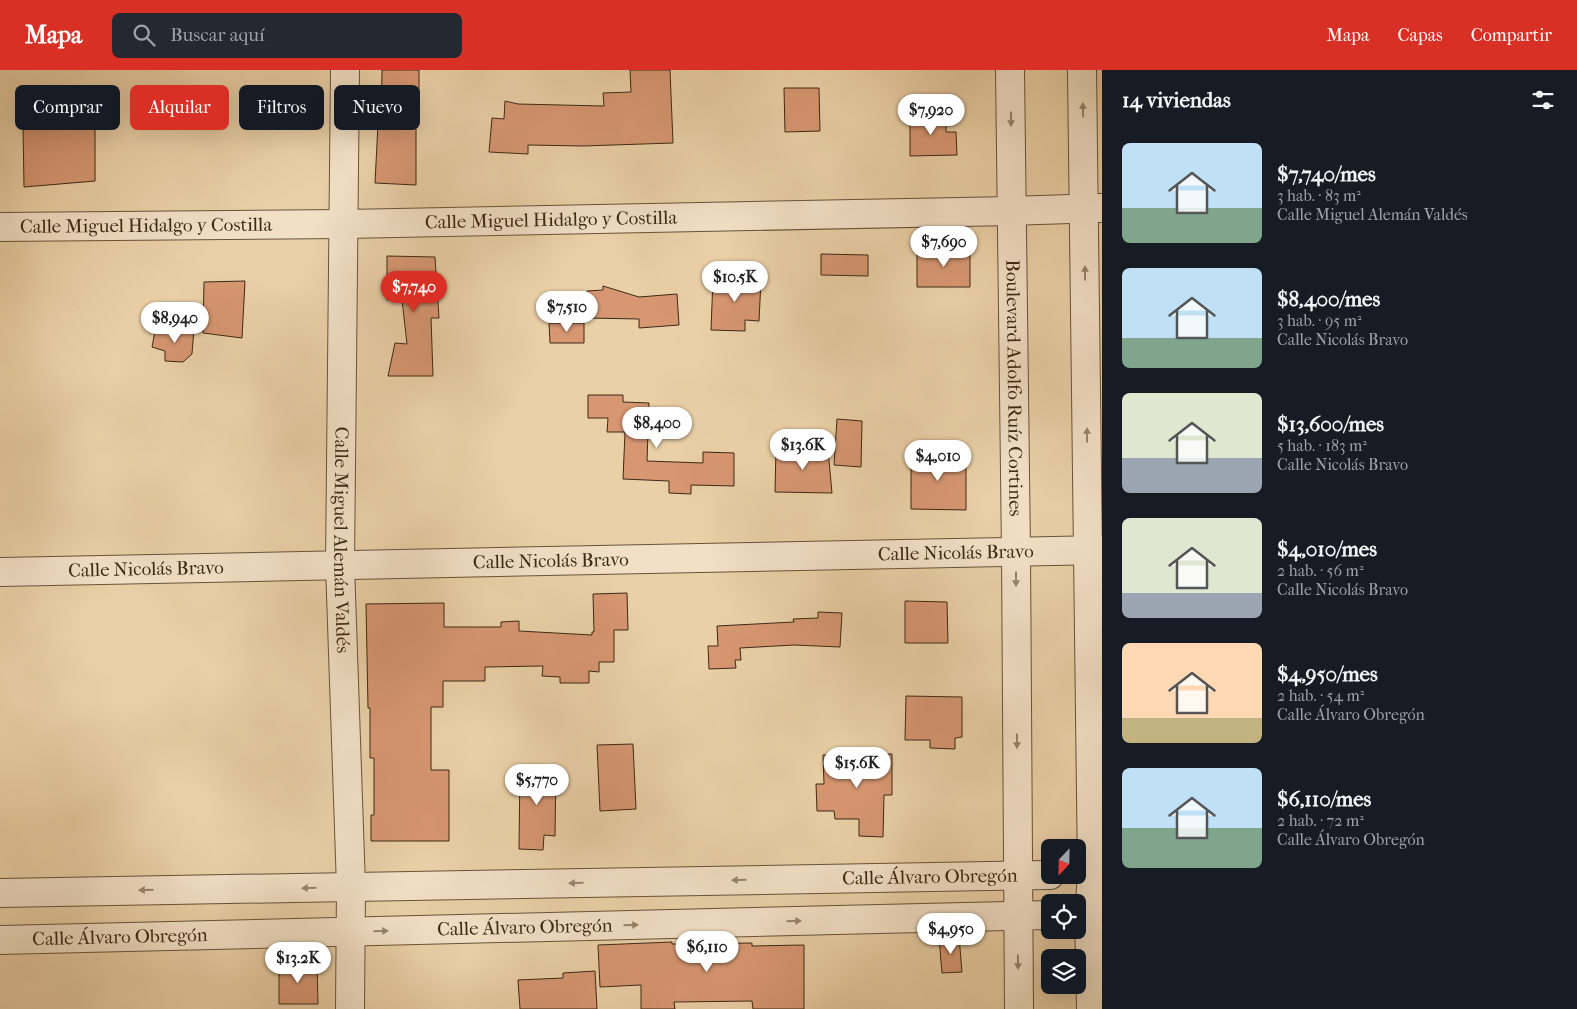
<!DOCTYPE html>
<html lang="es">
<meta charset="utf-8">
<style>
:root{--surface:#171b24;--page:#242831;--text:#f1f3f6;--muted:#9ea1a6;--accent:#d93025}
body{margin:0;font-family:"IM FELL French Canon",serif;background:var(--page);color:var(--text);height:100vh;display:flex;flex-direction:column;font-size:19px;white-space:nowrap}
*{box-sizing:border-box;margin:0}
p{font-size:16px;color:var(--muted)}
.icon{flex:none;width:28px;height:28px;fill:none;stroke:currentColor;stroke-width:2;stroke-linecap:round;stroke-linejoin:round}
.map{position:relative;flex:1;overflow:hidden}
.panel{display:flex;flex-direction:column;background:var(--surface);width:475px}
.panel>*{flex:none}
.top-card{position:absolute;left:15px;top:15px;width:475px;height:45px;display:flex;gap:10px}
.needle{width:32px;rotate:202deg}
.fabs{position:absolute;left:1041px;top:769px;display:grid;gap:10px}
.fabs a{display:grid;place-items:center;width:45px;height:45px;border-radius:8px;background:var(--surface);box-shadow:0 5px 20px #0002;font-size:25px}
.price{position:absolute;translate:-50% -42px;padding:0 11px;border-radius:18px;background:#fff;color:#222;font-size:16px;line-height:32px;filter:drop-shadow(0 1px 2px #0008)}
.price::after{content:'';position:absolute;left:50%;top:30px;width:15px;height:11px;margin-left:-8px;background:inherit;clip-path:polygon(0 0,100% 0,50% 100%)}
.price.active{background:var(--accent);color:#fff}
ul{padding:0;list-style:none}
li{display:flex;align-items:center;gap:15px;height:125px;padding:0 20px}
li span{display:grid;place-items:center;flex:none;width:140px;height:100px;border-radius:8px;color:#555}
li>.icon{margin-inline-start:auto}
span .icon{width:60px;height:60px;fill:#fffc;stroke-width:1}
li b{font-size:21px}
h2{display:flex;justify-content:space-between;align-items:center;height:60px;padding:0 20px;font-size:21px}
.pill{padding:0 18px;border-radius:8px;background:var(--surface);box-shadow:0 5px 20px #0002;font-size:18px;line-height:45px}
.pill.active{background:var(--accent);color:#fff}
header{display:flex;align-items:center;gap:30px;box-sizing:border-box;height:70px;padding:0 25px;background:var(--accent);color:#fff}
header strong{font-size:24px}
nav{display:flex;gap:28px;margin-inline-start:auto;font-size:18px}
.search{width:350px;height:45px;background:var(--page);display:flex;align-items:center;gap:12px;box-sizing:border-box;padding:0 18px;border-radius:8px;color:var(--muted);font-size:19px}
main{display:flex;flex:1;min-height:0}
.map>svg:first-child{display:block}
</style>
<header>
<strong>Mapa</strong>
<div class="search"><svg class="icon" aria-label="search" viewBox="0 0 24 24"><circle cx="10" cy="10" r="6"/><path d="M15 15l6 6"/></svg>Buscar aquí</div>
<nav><a>Mapa</a><a>Capas</a><a>Compartir</a></nav>
</header>
<main>
<div class="map">
<svg width="1102" height="939" viewBox="0 0 1102 939">
<rect width="100%" height="100%" fill="#ebd0a7"/>
<filter id="stains"><feTurbulence type="fractalNoise" baseFrequency=".004" numOctaves="4"/><feColorMatrix values="0 0 0 0 .2 0 0 0 0 .09 0 0 0 0 .02 0 0 0 .5 -.17"/></filter>
<radialGradient id="worn" r=".72"><stop offset=".6" stop-color="#630" stop-opacity="0"/><stop offset="1" stop-color="#630" stop-opacity=".3"/></radialGradient>
<path fill="#d79772" stroke="#3c2915" d="M382 0H419V46H416V115L375 113 378 54H381Z
M630 0H670L673 73 583 76 528 75V84L489 82 492 48 504 49 505 31 518 34 604 36 603 23 631 22Z
M784 18H819L820 61 785 62Z
M95 39V111L24 117 23 56 42 55 41 46Z
M910 44H946V62H956L957 85 910 86Z
M970 178V217H917V179Z
M821 184 868 185V206L821 205Z
M387 186 435 187 439 248H431L433 306H388L395 273 407 274 402 230H387Z
M713 208 761 210 759 251 745 250V261L711 260Z
M245 211 242 268 203 263 204 212Z
M603 216 639 227 677 224 679 255 639 258V249L587 248V221L603 220Z
M549 253H584V273H550Z
M194 258 192 284 183 292 165 291V281L152 277 155 261Z
M588 325H623V332L649 333 647 391 703 393V382L734 383V416L691 415V424L669 423V411L623 409 625 362H607L608 348H588Z
M837 349 862 351 861 397 834 395Z
M776 379 828 380 832 423 775 422Z
M911 385 966 386V440L911 439Z
M627 523 628 560H614V592H599V602L589 601V613H560V607L542 606 543 596 485 597V611H443V637H431V700H449V771H371V745H374V688H370V638H368L366 534 444 533V557H501V552L519 551V561L592 565V562H594L593 524Z
M905 531 947 532 948 573H905Z
M818 542 842 543 840 577 794 575 740 578 741 590H735L736 598 709 599 708 576H718L717 556 794 552 793 549 818 548Z
M906 626 962 627V667L955 668V679L930 678V670H905Z
M633 674 636 739 600 741 597 675Z
M861 684H892V725H884L883 767 859 766V749H835L834 741H817L816 714H824L823 685Z
M520 697H556L555 766 544 765 543 780 519 779Z
M959 866 962 902 942 903 939 868Z
M672 872V874L752 873V876L804 875V939H753L752 931 674 932 675 939H641V915L600 917 598 875Z
M279 893H317L318 934H279Z
M595 901 597 939H520L518 910 563 908V903Z"/>
<g fill="none" stroke-linecap="round" stroke-linejoin="round">
<g stroke="#68533a" stroke-width="30">
<g id="minor">
<path id="s1" d="M345 0 340 495 351 817 350 939"/>
<path id="s2" d="M1010 0 1016 482 1019 939"/>
<path d="M1082 0 1092 804 1089 845 1091 939"/>
<path id="s3" d="M0 157 345 154 1012 141 1102 138"/>
<path id="s4" d="M0 502 1102 480"/>
<path id="s5" d="M0 823 1050 805"/>
<path id="s6" d="M0 870 1050 845"/>
</g>
</g>
<use href="#minor" stroke="#f2e0c6" stroke-width="28"/>
</g>
<defs><path id="oneway-solid" d="M-6-.8H1V-3.2L6.5 0L1 3.2V.8H-6Z" transform="scale(1.25)"/></defs>
<g fill="#97846e">
<use href="#oneway-solid" transform="translate(1083 40) rotate(-91)"/>
<use href="#oneway-solid" transform="translate(1011 49) rotate(90)"/>
<use href="#oneway-solid" transform="translate(1085 203) rotate(-90)"/>
<use href="#oneway-solid" transform="translate(1087 365) rotate(-90)"/>
<use href="#oneway-solid" transform="translate(1016 509) rotate(90)"/>
<use href="#oneway-solid" transform="translate(1017 671) rotate(90)"/>
<use href="#oneway-solid" transform="translate(739 810) rotate(179)"/>
<use href="#oneway-solid" transform="translate(576 813) rotate(179)"/>
<use href="#oneway-solid" transform="translate(309 818) rotate(179)"/>
<use href="#oneway-solid" transform="translate(146 820) rotate(179)"/>
<use href="#oneway-solid" transform="translate(794 851) rotate(-1)"/>
<use href="#oneway-solid" transform="translate(631 855) rotate(-1)"/>
<use href="#oneway-solid" transform="translate(381 861) rotate(-1)"/>
<use href="#oneway-solid" transform="translate(1018 892) rotate(89)"/>
</g>
<g text-anchor="middle" dominant-baseline="central" stroke-width="4" stroke-linejoin="round" paint-order="stroke">
<g font-size="19" fill="#3c2915" stroke="#f2e0c6">
<text stroke="none"><textPath href="#s3" startOffset="551">Calle Miguel Hidalgo y Costilla</textPath></text>
<text stroke="none"><textPath href="#s3" startOffset="146">Calle Miguel Hidalgo y Costilla</textPath></text>
<text stroke="none"><textPath href="#s2" startOffset="318">Boulevard Adolfo Ruíz Cortines</textPath></text>
<text stroke="none"><textPath href="#s1" startOffset="470">Calle Miguel Alemán Valdés</textPath></text>
<text stroke="none"><textPath href="#s4" startOffset="956">Calle Nicolás Bravo</textPath></text>
<text stroke="none"><textPath href="#s4" startOffset="551">Calle Nicolás Bravo</textPath></text>
<text stroke="none"><textPath href="#s4" startOffset="146">Calle Nicolás Bravo</textPath></text>
<text stroke="none"><textPath href="#s5" startOffset="930">Calle Álvaro Obregón</textPath></text>
<text stroke="none"><textPath href="#s6" startOffset="525">Calle Álvaro Obregón</textPath></text>
<text stroke="none"><textPath href="#s6" startOffset="120">Calle Álvaro Obregón</textPath></text>
</g>
</g>
<rect width="100%" height="100%" filter="url(#stains)"/>
<rect width="100%" height="100%" fill="url(#worn)"/>
</svg>
<div class="fabs">
<a><svg class="needle" viewBox="-14 -14 28 28"><path d="M0-13l5 13h-10z" fill="#e53935"/><path d="M0 13l5-13h-10z" fill="#9ea1a6"/></svg></a>
<a><svg class="icon" aria-label="locate" viewBox="0 0 24 24"><circle cx="12" cy="12" r="6"/><path d="M12 2v4M12 18v4M2 12h4M18 12h4"/></svg></a>
<a><svg class="icon" aria-label="layers" viewBox="0 0 24 24"><path d="M12 4l9 5-9 5-9-5zM3 14l9 5 9-5"/></svg></a>
</div>
<b class="price" style="left:931px;top:66px">$7,920</b>
<b class="price" style="left:944px;top:198px">$7,690</b>
<b class="price" style="left:735px;top:233px">$10.5K</b>
<b class="price active" style="left:414px;top:243px">$7,740</b>
<b class="price" style="left:567px;top:263px">$7,510</b>
<b class="price" style="left:175px;top:274px">$8,940</b>
<b class="price" style="left:657px;top:379px">$8,400</b>
<b class="price" style="left:803px;top:401px">$13.6K</b>
<b class="price" style="left:938px;top:412px">$4,010</b>
<b class="price" style="left:857px;top:719px">$15.6K</b>
<b class="price" style="left:537px;top:736px">$5,770</b>
<b class="price" style="left:951px;top:885px">$4,950</b>
<b class="price" style="left:707px;top:903px">$6,110</b>
<b class="price" style="left:298px;top:914px">$13.2K</b>
<div class="top-card">
<a class="pill">Comprar</a>
<a class="pill active">Alquilar</a>
<a class="pill">Filtros</a>
<a class="pill">Nuevo</a>
</div>
</div>
<section class="panel">
<h2>14 viviendas<svg class="icon" aria-label="filters" viewBox="0 0 24 24"><path d="M4 7h16M4 17h16"/><circle cx="9" cy="7" r="2"/><circle cx="15" cy="17" r="2"/></svg></h2>
<ul>
<li><span style="background:linear-gradient(#bfe0f5 65%,#7fa58c 0)"><svg class="icon" aria-label="home" viewBox="0 0 24 24"><path d="M3 11l9-7 9 7M6 9v11h12V9"/></svg></span><div><b>$7,740/mes</b><p>3 hab. · 83 m²</p><p>Calle Miguel Alemán Valdés</p></div></li>
<li><span style="background:linear-gradient(#bfe0f5 70%,#7fa58c 0)"><svg class="icon" aria-label="home" viewBox="0 0 24 24"><path d="M3 11l9-7 9 7M6 9v11h12V9"/></svg></span><div><b>$8,400/mes</b><p>3 hab. · 95 m²</p><p>Calle Nicolás Bravo</p></div></li>
<li><span style="background:linear-gradient(#dfe7d0 65%,#9aa5b1 0)"><svg class="icon" aria-label="home" viewBox="0 0 24 24"><path d="M3 11l9-7 9 7M6 9v11h12V9"/></svg></span><div><b>$13,600/mes</b><p>5 hab. · 183 m²</p><p>Calle Nicolás Bravo</p></div></li>
<li><span style="background:linear-gradient(#dfe7d0 75%,#9aa5b1 0)"><svg class="icon" aria-label="home" viewBox="0 0 24 24"><path d="M3 11l9-7 9 7M6 9v11h12V9"/></svg></span><div><b>$4,010/mes</b><p>2 hab. · 56 m²</p><p>Calle Nicolás Bravo</p></div></li>
<li><span style="background:linear-gradient(#ffd9b3 75%,#c2b280 0)"><svg class="icon" aria-label="home" viewBox="0 0 24 24"><path d="M3 11l9-7 9 7M6 9v11h12V9"/></svg></span><div><b>$4,950/mes</b><p>2 hab. · 54 m²</p><p>Calle Álvaro Obregón</p></div></li>
<li><span style="background:linear-gradient(#bfe0f5 60%,#7fa58c 0)"><svg class="icon" aria-label="home" viewBox="0 0 24 24"><path d="M3 11l9-7 9 7M6 9v11h12V9"/></svg></span><div><b>$6,110/mes</b><p>2 hab. · 72 m²</p><p>Calle Álvaro Obregón</p></div></li>
</ul>
</section>
</main>
